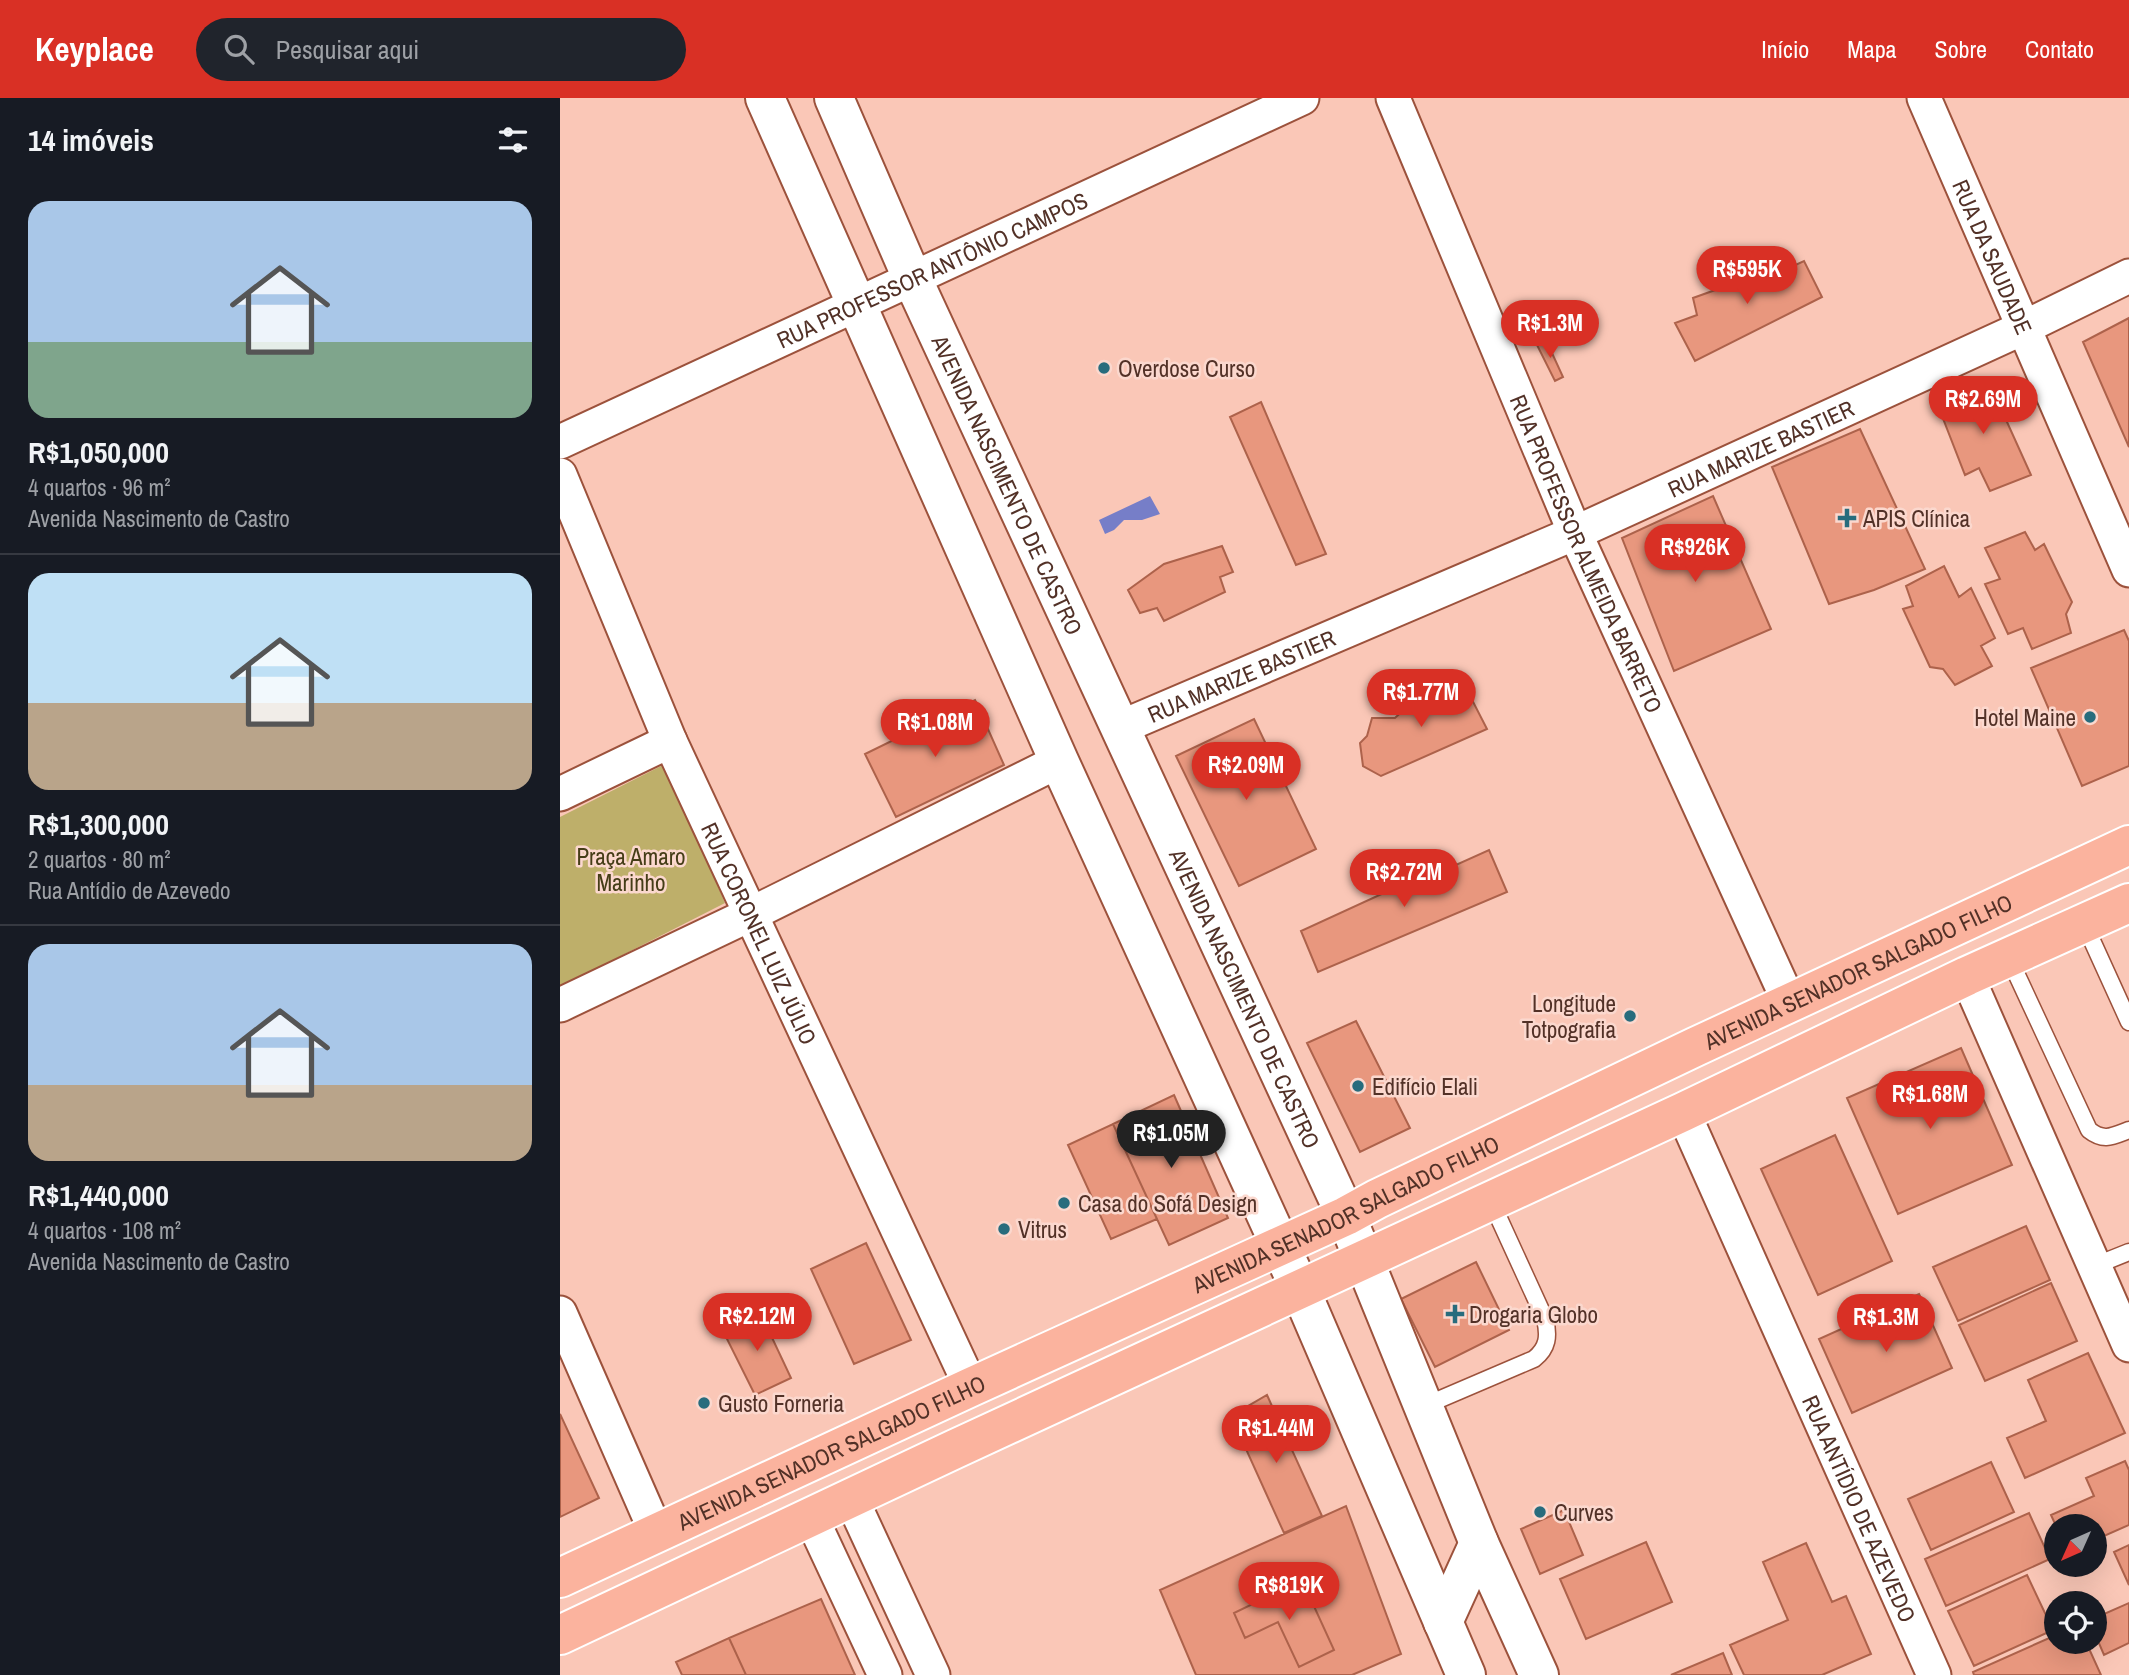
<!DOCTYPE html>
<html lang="pt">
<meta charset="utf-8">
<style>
:root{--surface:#171b24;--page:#20242c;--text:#f1f3f6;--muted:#9ea1a6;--line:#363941;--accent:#d93025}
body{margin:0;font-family:"Archivo Narrow",sans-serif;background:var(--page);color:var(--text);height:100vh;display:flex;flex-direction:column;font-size:26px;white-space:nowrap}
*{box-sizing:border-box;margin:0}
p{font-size:23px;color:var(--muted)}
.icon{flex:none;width:38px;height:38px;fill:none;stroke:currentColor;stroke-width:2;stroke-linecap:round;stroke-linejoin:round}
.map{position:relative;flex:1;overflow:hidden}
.side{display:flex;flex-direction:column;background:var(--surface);width:560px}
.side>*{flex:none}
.needle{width:46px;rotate:225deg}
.buttons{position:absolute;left:1484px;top:1416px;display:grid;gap:14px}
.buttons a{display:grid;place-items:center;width:63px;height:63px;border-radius:50%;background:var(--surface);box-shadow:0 7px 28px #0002;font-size:35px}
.price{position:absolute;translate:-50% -60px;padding:0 16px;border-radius:24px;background:var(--accent);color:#fff;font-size:23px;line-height:46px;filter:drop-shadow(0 2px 4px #0008)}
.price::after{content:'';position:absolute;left:50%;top:42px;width:21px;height:16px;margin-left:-10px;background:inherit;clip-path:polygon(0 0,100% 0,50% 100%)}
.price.active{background:#222;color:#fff}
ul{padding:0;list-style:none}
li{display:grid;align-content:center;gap:14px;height:371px;padding:0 28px}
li+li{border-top:2px solid var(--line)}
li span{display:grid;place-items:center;height:217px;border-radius:21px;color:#555}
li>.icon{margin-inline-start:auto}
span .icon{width:126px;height:126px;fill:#fffc;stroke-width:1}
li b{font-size:30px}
h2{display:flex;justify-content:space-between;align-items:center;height:84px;padding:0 28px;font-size:30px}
header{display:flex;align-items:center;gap:42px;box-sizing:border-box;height:98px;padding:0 35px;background:var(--accent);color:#fff}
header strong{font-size:33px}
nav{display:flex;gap:38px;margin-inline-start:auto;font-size:24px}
.search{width:490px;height:63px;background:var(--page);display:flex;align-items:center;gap:18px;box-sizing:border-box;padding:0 24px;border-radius:38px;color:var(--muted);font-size:26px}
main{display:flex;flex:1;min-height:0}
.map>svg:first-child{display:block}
</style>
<header>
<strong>Keyplace</strong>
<div class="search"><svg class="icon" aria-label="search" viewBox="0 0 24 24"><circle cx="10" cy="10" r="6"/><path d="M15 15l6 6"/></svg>Pesquisar aqui</div>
<nav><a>Início</a><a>Mapa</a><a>Sobre</a><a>Contato</a></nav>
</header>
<main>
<section class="side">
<h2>14 imóveis<svg class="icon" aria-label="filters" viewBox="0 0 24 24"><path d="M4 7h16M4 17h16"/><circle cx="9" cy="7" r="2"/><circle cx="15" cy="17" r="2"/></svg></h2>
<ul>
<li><span style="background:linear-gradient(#a9c7e8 65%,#7fa58c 0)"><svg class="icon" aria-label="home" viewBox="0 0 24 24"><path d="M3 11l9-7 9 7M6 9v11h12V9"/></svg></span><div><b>R$1,050,000</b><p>4 quartos · 96 m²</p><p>Avenida Nascimento de Castro</p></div></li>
<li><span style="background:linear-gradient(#bfe0f5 60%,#b9a48a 0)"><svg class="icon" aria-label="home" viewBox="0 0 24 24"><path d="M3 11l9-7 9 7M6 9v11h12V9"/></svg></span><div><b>R$1,300,000</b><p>2 quartos · 80 m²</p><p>Rua Antídio de Azevedo</p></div></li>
<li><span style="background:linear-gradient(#a9c7e8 65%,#b9a48a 0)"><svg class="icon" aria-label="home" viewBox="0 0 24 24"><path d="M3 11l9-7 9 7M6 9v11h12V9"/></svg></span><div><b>R$1,440,000</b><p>4 quartos · 108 m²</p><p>Avenida Nascimento de Castro</p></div></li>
</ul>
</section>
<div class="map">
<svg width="1569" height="1577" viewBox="0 0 1569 1577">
<rect width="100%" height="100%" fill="#fac7b7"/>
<path fill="#beaf6a" d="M105 666 165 805 0 889V719Z"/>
<path fill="#767ec8" d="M590 398 600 416 582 422H564L554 432 545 436 539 422Z"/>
<path fill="#e8977e" stroke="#ad624b" stroke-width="2" d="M1221 158 1229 170 1244 163 1262 199 1135 263 1115 225 1137 217 1133 200 1172 186Z
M1569 220V349L1523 244Z
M986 242 1003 279 995 283 977 247Z
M1428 282 1471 377 1430 393 1419 370 1405 377 1377 305Z
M701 304 766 456 736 467 670 319Z
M1300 331 1365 471 1314 492 1269 506 1212 369Z
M1153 398 1211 531 1114 573 1062 440Z
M1465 434 1475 452 1484 446 1512 504 1506 516 1511 535 1472 551 1463 530 1448 536 1425 486 1440 481 1425 450Z
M662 448 673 474 660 479 665 494 604 523 597 510 580 515 568 492 604 466Z
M1384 468 1399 499 1411 490 1435 540 1421 548 1432 568 1395 587 1383 571 1370 569 1343 511 1353 508 1346 488Z
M1564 532 1569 543V668L1522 688 1471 570Z
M880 578 899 595 907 592 927 631 821 678 803 668 800 645 807 638 812 620H835Z
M415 602 444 667 336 719 305 656Z
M694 621 756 751 679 788 616 658Z
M929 752 947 794 758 874 741 833 837 789 834 782 870 764 876 776Z
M796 923 850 1030 800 1054 747 945Z
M1401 950 1452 1067 1338 1116 1287 1000Z
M614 997 668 1120 609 1147 553 1026Z
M553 1026 597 1121 551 1141 508 1047Z
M1275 1037 1332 1163 1258 1197 1201 1071Z
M1466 1128 1490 1182 1398 1223 1373 1169Z
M306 1145 351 1242 294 1266 251 1171Z
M916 1164 949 1232 875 1269 841 1201Z
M1491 1185 1517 1243 1425 1283 1399 1227Z
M1359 1196 1392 1270 1292 1315 1259 1241Z
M199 1212 231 1280 195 1297 162 1231Z
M1528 1255 1565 1335 1465 1380 1447 1340 1486 1323 1468 1282Z
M707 1297 762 1418 724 1435 671 1318Z
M0 1316 39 1400 0 1419Z
M1565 1363 1569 1372V1427L1535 1442V1428H1496L1491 1417 1534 1398 1526 1380Z
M1431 1364 1454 1414 1371 1452 1348 1401Z
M786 1408 841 1556 792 1577H636L600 1492Z
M1004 1412 1023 1457 980 1476 961 1431Z
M1469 1415 1490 1461 1386 1508 1365 1461Z
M1086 1444 1112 1504 1026 1541 1000 1481Z
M1246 1445 1272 1504 1286 1498 1311 1556 1262 1577H1184L1170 1547 1228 1522 1203 1464Z
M1569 1447V1487L1554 1454Z
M1467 1477 1493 1532 1414 1568 1388 1513Z
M742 1482 774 1552 739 1569 718 1524 685 1540 674 1515Z
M261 1501 295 1577H186L169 1540Z
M1569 1505V1545L1544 1557 1535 1536V1520Z
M1496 1537V1544H1526L1541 1577H1414L1413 1574Z
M169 1540 186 1577H122L116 1564Z
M1163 1555 1172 1577H1111Z"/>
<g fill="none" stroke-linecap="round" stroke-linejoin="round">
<g stroke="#9c523c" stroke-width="19">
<path id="service" d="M1524 825 1569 924
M1449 860 1529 1032C1544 1044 1553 1038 1569 1032
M1534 1168 1569 1154
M864 1308 974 1261C988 1250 989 1238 985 1221L931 1103"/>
</g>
<g stroke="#9c523c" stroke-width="37">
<g id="minor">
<path id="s1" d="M833 0 1015 435 1230 906"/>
<path id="s2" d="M1364 0 1569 472"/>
<path id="s3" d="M0 344 742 0"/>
<path id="s4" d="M0 377 110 643 411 1289"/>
<path id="s5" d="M559 630 1015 435 1465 229 1569 178"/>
<path d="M0 696 110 643"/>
<path d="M1407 878 1569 1247"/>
<path d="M0 907 191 816 499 663"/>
<path id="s6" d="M1123 1014 1374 1577"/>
<path d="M0 1215 96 1434"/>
<path d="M291 1400 373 1577"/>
<path d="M251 1419 325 1577"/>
</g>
</g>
<g stroke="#9c523c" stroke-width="42">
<g id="secondary">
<path d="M205 0 499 663 740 1191 906 1577"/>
<path id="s7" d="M274 0 352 180 786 1118 919 1445 979 1577"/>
<path d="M883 1524 919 1445"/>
</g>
</g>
<g stroke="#fff" stroke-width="42">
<g id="trunk">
<path id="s8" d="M0 1480 411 1289 786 1118 817 1101 1135 949 1569 747"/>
<path d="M0 1537 395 1351 1123 1014 1407 878 1569 805"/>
</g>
</g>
<use href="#service" stroke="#fff" stroke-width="16"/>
<use href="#minor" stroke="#fff" stroke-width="33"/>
<use href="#secondary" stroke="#fff" stroke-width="38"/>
<use href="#trunk" stroke="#fbb39e" stroke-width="38"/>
</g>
<g fill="#286c7d" stroke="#fbd8ce" stroke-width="2.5">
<circle cx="544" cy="270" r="7"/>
<path d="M1283.5 409.5h7v7h7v7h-7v7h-7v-7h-7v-7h7z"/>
<circle cx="1530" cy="619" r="7"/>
<circle cx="1070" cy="918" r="7"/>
<circle cx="798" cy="988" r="7"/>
<circle cx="504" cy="1105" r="7"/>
<circle cx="444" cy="1131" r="7"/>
<path d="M891.5 1205.5h7v7h7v7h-7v7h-7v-7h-7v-7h7z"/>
<circle cx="144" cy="1305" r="7"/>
<circle cx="980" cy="1414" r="7"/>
</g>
<g text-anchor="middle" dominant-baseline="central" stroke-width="5" stroke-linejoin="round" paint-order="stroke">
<g font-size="23" fill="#523127" stroke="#fbd8ce">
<text stroke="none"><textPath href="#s2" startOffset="173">RUA DA SAUDADE</textPath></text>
<text stroke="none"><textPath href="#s3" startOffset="410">RUA PROFESSOR ANTÔNIO CAMPOS</textPath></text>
<text stroke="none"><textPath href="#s5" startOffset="700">RUA MARIZE BASTIER</textPath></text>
<text stroke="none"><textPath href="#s7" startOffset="424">AVENIDA NASCIMENTO DE CASTRO</textPath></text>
<text stroke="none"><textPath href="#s1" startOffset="495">RUA PROFESSOR ALMEIDA BARRETO</textPath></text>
<text stroke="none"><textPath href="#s5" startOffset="133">RUA MARIZE BASTIER</textPath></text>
<text stroke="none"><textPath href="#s4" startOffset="500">RUA CORONEL LUIZ JÚLIO</textPath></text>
<text stroke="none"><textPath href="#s8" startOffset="1433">AVENIDA SENADOR SALGADO FILHO</textPath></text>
<text stroke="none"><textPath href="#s7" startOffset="990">AVENIDA NASCIMENTO DE CASTRO</textPath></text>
<text stroke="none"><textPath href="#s8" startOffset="866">AVENIDA SENADOR SALGADO FILHO</textPath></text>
<text stroke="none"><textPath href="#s8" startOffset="299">AVENIDA SENADOR SALGADO FILHO</textPath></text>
<text stroke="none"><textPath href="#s6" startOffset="434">RUA ANTÍDIO DE AZEVEDO</textPath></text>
</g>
<g font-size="23" fill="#523127" stroke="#fbd8ce" text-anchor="start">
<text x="558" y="270">Overdose Curso</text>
<text x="1303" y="420">APIS Clínica</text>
<text x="1516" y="619" text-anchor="end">Hotel Maine</text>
<text x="1056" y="905" text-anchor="end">Longitude<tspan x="1056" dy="26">Totpografia</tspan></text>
<text x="812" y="988">Edifício Elali</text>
<text x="518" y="1105">Casa do Sofá Design</text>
<text x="458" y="1131">Vitrus</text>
<text x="909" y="1216">Drogaria Globo</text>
<text x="158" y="1305">Gusto Forneria</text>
<text x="994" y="1414">Curves</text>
</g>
<g font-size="23" fill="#453d17" stroke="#fbd8ce">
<text x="71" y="758">Praça Amaro<tspan x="71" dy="26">Marinho</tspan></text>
</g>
</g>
</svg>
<div class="buttons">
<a><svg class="needle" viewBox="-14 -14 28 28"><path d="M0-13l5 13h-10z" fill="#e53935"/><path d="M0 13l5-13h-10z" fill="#9ea1a6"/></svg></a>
<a><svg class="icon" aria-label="locate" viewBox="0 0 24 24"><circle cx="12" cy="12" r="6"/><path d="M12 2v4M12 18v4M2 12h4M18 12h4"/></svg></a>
</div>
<b class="price" style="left:1187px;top:208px">R$595K</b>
<b class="price" style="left:990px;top:262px">R$1.3M</b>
<b class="price" style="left:1423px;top:338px">R$2.69M</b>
<b class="price" style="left:1135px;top:486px">R$926K</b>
<b class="price" style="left:861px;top:631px">R$1.77M</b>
<b class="price" style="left:375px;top:661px">R$1.08M</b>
<b class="price" style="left:686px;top:704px">R$2.09M</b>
<b class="price" style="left:844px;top:811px">R$2.72M</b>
<b class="price" style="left:1370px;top:1033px">R$1.68M</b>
<b class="price active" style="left:611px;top:1072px">R$1.05M</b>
<b class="price" style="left:197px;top:1255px">R$2.12M</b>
<b class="price" style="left:1326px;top:1256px">R$1.3M</b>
<b class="price" style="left:716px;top:1367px">R$1.44M</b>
<b class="price" style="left:729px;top:1524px">R$819K</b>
</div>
</main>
